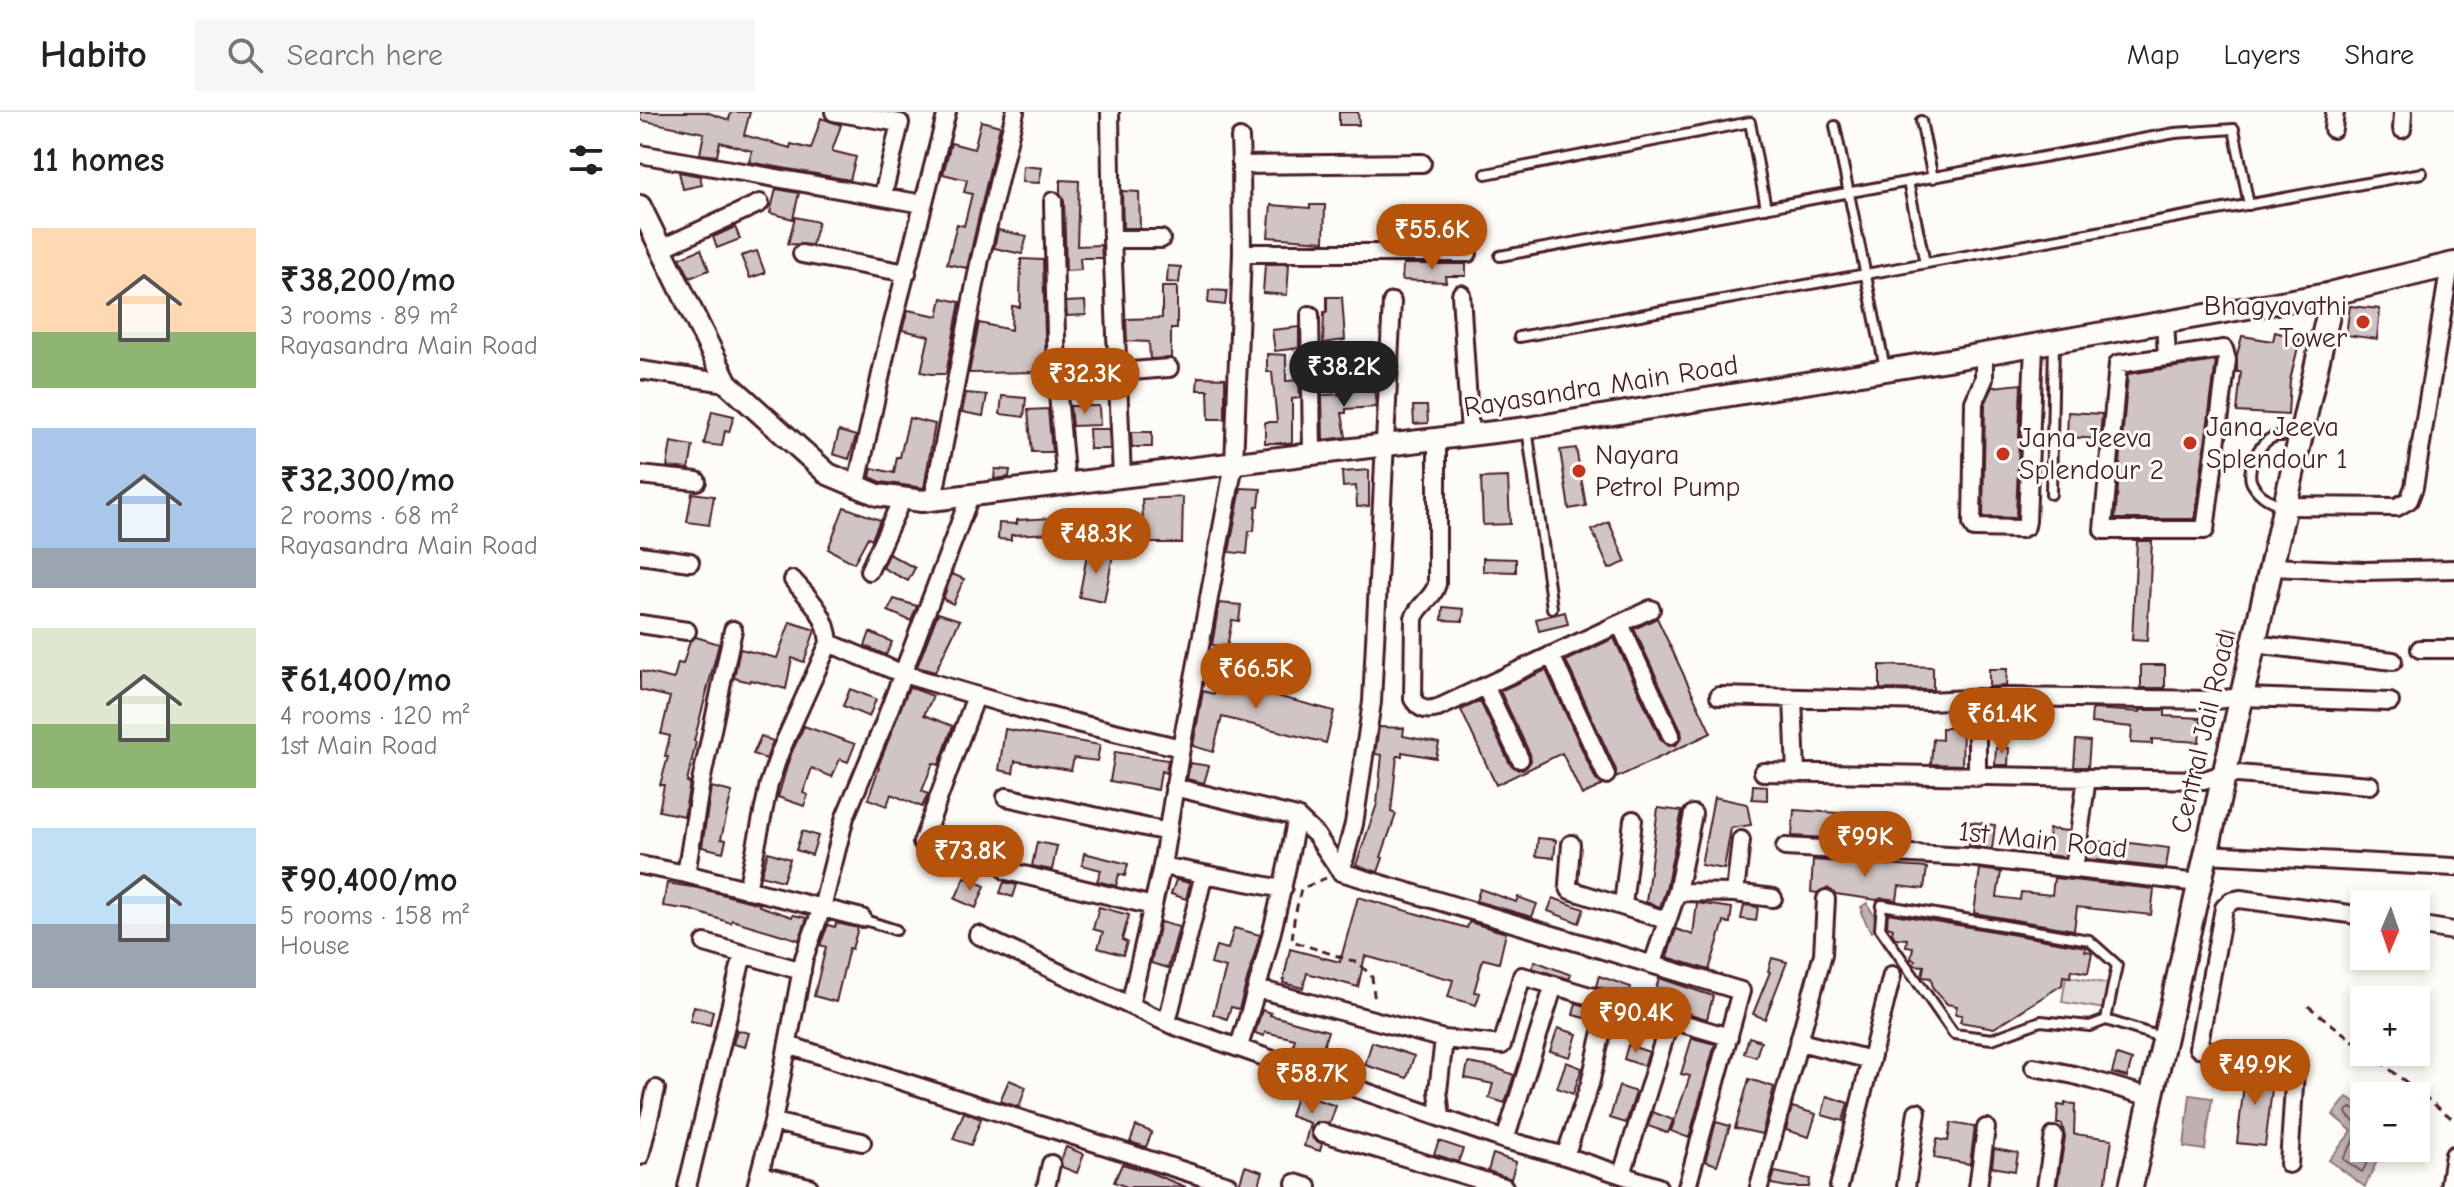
<!DOCTYPE html>
<meta charset="utf-8">
<style>
:root{--surface:#fff;--page:#f6f6f6;--text:#222;--muted:#767676;--line:#e0e0e0;--accent:#b45309}
body{margin:0;font-family:"Comic Neue",sans-serif;background:var(--page);color:var(--text);height:100vh;display:flex;flex-direction:column;font-size:30px;white-space:nowrap}
*{box-sizing:border-box;margin:0}
p{font-size:26px;color:var(--muted)}
.icon{flex:none;width:44px;height:44px;fill:none;stroke:currentColor;stroke-width:2;stroke-linecap:round;stroke-linejoin:round}
.map{position:relative;flex:1;overflow:hidden}
.drawer{display:flex;flex-direction:column;background:var(--surface);width:640px}
.drawer>*{flex:none}
.needle{width:52px;rotate:182deg}
.controls{position:absolute;left:1710px;top:778px;display:grid;gap:16px}
.controls a{display:grid;place-items:center;width:80px;height:80px;border-radius:0px;background:var(--surface);box-shadow:0 4px 12px #0003;font-size:40px}
.price{position:absolute;translate:-50% -68px;padding:0 18px;border-radius:28px;background:var(--accent);color:#fff;font-size:26px;line-height:52px;filter:drop-shadow(0 2px 4px #0008)}
.price::after{content:'';position:absolute;left:50%;top:48px;width:24px;height:18px;margin-left:-12px;background:inherit;clip-path:polygon(0 0,100% 0,50% 100%)}
.price.on{background:#222;color:#fff}
ul{padding:0;list-style:none}
li{display:flex;align-items:center;gap:24px;height:200px;padding:0 32px}
li span{display:grid;place-items:center;flex:none;width:224px;height:160px;border-radius:0px;color:#555}
li>.icon{margin-inline-start:auto}
span .icon{width:96px;height:96px;fill:#fffc;stroke-width:1}
li b{font-size:34px}
h2{display:flex;justify-content:space-between;align-items:center;height:96px;padding:0 32px;font-size:34px}
header{display:flex;align-items:center;gap:48px;box-sizing:border-box;height:112px;padding:0 40px;background:var(--surface);border-bottom:2px solid var(--line)}
header strong{font-size:38px}
nav{display:flex;gap:44px;margin-inline-start:auto;font-size:28px}
.search{width:560px;height:72px;background:var(--page);display:flex;align-items:center;gap:20px;box-sizing:border-box;padding:0 28px;border-radius:0px;color:var(--muted);font-size:30px}
main{display:flex;flex:1;min-height:0}
.map>svg:first-child{display:block}
</style>
<header>
<strong>Habito</strong>
<div class="search"><svg class="icon" aria-label="search" viewBox="0 0 24 24"><circle cx="10" cy="10" r="6"/><path d="M15 15l6 6"/></svg>Search here</div>
<nav><a>Map</a><a>Layers</a><a>Share</a></nav>
</header>
<main>
<section class="drawer">
<h2>11 homes<svg class="icon" aria-label="filters" viewBox="0 0 24 24"><path d="M4 7h16M4 17h16"/><circle cx="9" cy="7" r="2"/><circle cx="15" cy="17" r="2"/></svg></h2>
<ul>
<li><span style="background:linear-gradient(#ffd9b3 65%,#8fb573 0)"><svg class="icon" aria-label="home" viewBox="0 0 24 24"><path d="M3 11l9-7 9 7M6 9v11h12V9"/></svg></span><div><b>₹38,200/mo</b><p>3 rooms · 89 m²</p><p>Rayasandra Main Road</p></div></li>
<li><span style="background:linear-gradient(#a9c7e8 75%,#9aa5b1 0)"><svg class="icon" aria-label="home" viewBox="0 0 24 24"><path d="M3 11l9-7 9 7M6 9v11h12V9"/></svg></span><div><b>₹32,300/mo</b><p>2 rooms · 68 m²</p><p>Rayasandra Main Road</p></div></li>
<li><span style="background:linear-gradient(#dfe7d0 60%,#8fb573 0)"><svg class="icon" aria-label="home" viewBox="0 0 24 24"><path d="M3 11l9-7 9 7M6 9v11h12V9"/></svg></span><div><b>₹61,400/mo</b><p>4 rooms · 120 m²</p><p>1st Main Road</p></div></li>
<li><span style="background:linear-gradient(#bfe0f5 60%,#9aa5b1 0)"><svg class="icon" aria-label="home" viewBox="0 0 24 24"><path d="M3 11l9-7 9 7M6 9v11h12V9"/></svg></span><div><b>₹90,400/mo</b><p>5 rooms · 158 m²</p><p>House</p></div></li>
</ul>
</section>
<div class="map">
<svg width="1814" height="1075" viewBox="0 0 1814 1075">
<rect width="100%" height="100%" fill="#fdfcf7"/>
<filter id="ink" filterUnits="userSpaceOnUse"><feTurbulence type="fractalNoise" baseFrequency=".0125" numOctaves="2"/><feDisplacementMap in="SourceGraphic" scale="16" xChannelSelector="R" yChannelSelector="G"/><feConvolveMatrix kernelMatrix="1 2 1 2 8 2 1 2 1" color-interpolation-filters="sRGB"/></filter>
<g filter="url(#ink)">
<path fill="#e3dcda" stroke="#967e82" stroke-width="2" d="M1426 864 1475 873 1471 898 1422 890Z"/>
<path fill="#c0b1b1" stroke="#91777b" stroke-width="2" d="M1227 791 1240 815 1231 820 1221 801 1223 799 1221 795Z
M1550 983 1572 986 1565 1038 1544 1035Z
M1707 985 1724 995V1036H1743L1725 1075 1689 1048 1712 1019 1693 1003Z"/>
<g fill="none" stroke-linecap="round" stroke-linejoin="round">
<path stroke="#795961" stroke-width="2" d="M1724 1001 1711 996 1706 999 1707 1003 1718 1013 1719 1020 1703 1047 1722 1060 1735 1036"/>
</g>
<path fill="#d0c5c4" stroke="#4a1f2b" stroke-width="2" d="M0 0H66L89 8 91 0H110L104 23 150 36 151 32 171 37 181 6 201 13 192 39 216 45 210 68 109 50 112 39 80 30 77 44 60 42 64 21 0 8Z
M699 0H718L719 13H699Z
M341 9 360 14 327 156 307 152 317 112 324 114 332 82 324 80 327 68 303 62 311 31 334 37Z
M383 54 402 56 399 71 382 70Z
M39 60 60 64 62 73 43 77Z
M420 68 439 69 437 134 461 133 462 146H440L441 158 426 159 424 89 420 81Z
M136 77 159 81 153 107 130 101Z
M482 79 499 80 500 116H483Z
M631 93 670 96V93H685L684 129 628 125Z
M774 101H800V130H774Z
M155 105 178 110 172 133 148 132Z
M95 115 100 127 77 136 73 125Z
M358 118 387 124 382 142 354 136Z
M61 137 69 158 50 166 40 146Z
M117 139 125 161 110 166 101 144Z
M381 147 403 148 406 260 329 261 339 211 371 218 372 194 380 195Z
M625 152H649L647 183 623 181Z
M763 152H826V164H805L806 170 762 168Z
M528 154 541 155 539 171 527 170Z
M522 175H537V217H531V246L510 247 509 230 487 229 486 207 522 206Z
M569 178 587 179 585 193 568 191Z
M687 185H702L705 228 683 231 684 200H687Z
M302 186 320 190 306 262H291L281 260 289 224 262 218 268 198 298 204Z
M445 189 446 203 427 204 426 190Z
M1710 194 1740 197 1737 227 1706 223Z
M659 215V236L635 239 632 218Z
M1635 220 1660 227 1650 268 1648 303 1597 300 1601 260H1597V243L1602 224 1633 229Z
M627 242 646 243V269L659 268 660 286 652 287V331H625V310H637L632 260H627Z
M1576 249 1555 407H1475L1488 262Z
M558 265 585 266V307H569L568 278H557Z
M1381 272 1376 406 1343 405 1345 292 1353 275Z
M734 274 736 295 706 297V301H702L706 325 683 328 682 283 705 282 702 275Z
M326 281 347 283 343 304 322 300Z
M362 284 386 286 384 305 360 302Z
M430 294H459L460 313 432 314Z
M773 294H787L788 311 774 312Z
M408 297 412 340H392L388 298Z
M72 299 94 304 89 320 85 319 82 334 64 332Z
M1428 300 1462 302 1460 327 1427 325Z
M269 306 295 312 284 376 241 370 230 365 232 356 254 361 257 345H260Z
M449 317H469L470 337H450Z
M199 319 216 324 209 347 193 342Z
M491 320H512V335H492Z
M31 330 53 334 49 357 27 355Z
M936 336 946 394 929 397 920 338Z
M355 357 370 358 369 365 354 367Z
M729 358V394L717 395 716 374 703 375 702 360Z
M868 365 870 412 843 413 841 366Z
M601 376 621 377 619 394H616L614 419H609L607 442 589 440Z
M52 381 74 384 69 413 47 410Z
M543 385 542 431H496V413H503L502 387Z
M204 395 240 408 232 427 228 425 214 451 188 437Z
M413 406 414 421 371 423V428L358 427 359 411 377 412V408Z
M969 410 986 450 969 457 952 418Z
M1497 429H1512L1507 529 1492 528Z
M448 438 473 443 464 490 439 485Z
M249 442 275 456 268 469 243 456Z
M843 446 876 447V460L843 459Z
M312 462 324 467 313 492 303 487Z
M254 487 277 494 271 509 248 499Z
M579 491 601 493 599 509 592 508 587 535 572 533Z
M803 495 824 497 823 509 802 508Z
M925 500 928 512 899 519 896 507Z
M298 501 320 508 295 560 277 555Z
M1017 506 1071 621 976 666V658L926 549 974 526 1021 628 1029 634 1036 633 1042 625 1041 618 994 517Z
M150 510 175 518 164 550 152 546 146 577 111 568 110 570 94 566 100 537 137 546Z
M1585 516 1598 519 1594 535 1581 532Z
M230 520 252 530 246 543 225 534Z
M56 525 79 532 54 629 56 630 47 670 50 671 44 704 19 699 24 673H20L28 645 25 644 30 624 21 622 30 585 0 578V559L34 567 38 551 43 552 50 529Z
M584 540 597 542 590 572 694 599 686 631 582 605 573 640 553 634 563 579 574 582Z
M1240 553 1293 555V578L1240 577Z
M1501 553H1525V576H1501Z
M1349 557H1367L1366 574 1349 575Z
M906 558 956 668 963 673 942 683 922 641 856 673 821 598 840 589 870 652 878 658 885 656 891 649 890 642 860 579Z
M269 575 293 584 284 603 313 614 299 653 293 651 282 679 288 682 282 695 251 682 247 694 228 687 239 656 238 655Z
M210 577 236 587 229 605 203 594Z
M1361 596 1391 597 1390 617 1369 616V608L1360 607Z
M1452 597 1500 600V598H1525V604L1561 606 1559 630 1512 627V632L1491 631 1492 615 1451 611Z
M164 614 215 632 208 650 200 647 192 665 172 656 163 681 168 683 164 694 138 685 150 644Z
M739 615 764 616 763 624 799 631 796 646 762 640V644H757L751 700 756 702 741 745 743 746 738 760 716 753 737 692 742 643 735 642Z
M1302 616H1323L1322 653 1291 652 1293 627 1302 628Z
M365 617 460 633 457 649 434 646 431 658 375 649 373 661 359 658Z
M121 624 133 629 126 647 113 642Z
M1436 628 1450 629 1448 655H1434Z
M1356 636H1369L1368 653H1355Z
M475 640 528 648 526 661 521 659 518 678 470 669Z
M550 651 569 654 564 671 547 667Z
M1113 673 1127 674V688L1112 687Z
M71 675 92 680 81 727 86 728 83 740 62 735Z
M1074 685 1107 692 1111 713 1091 716 1084 757 1061 753Z
M1018 696 1042 699 1026 777 1020 795 1006 790Z
M1154 698 1241 704 1239 729 1152 724Z
M1331 710 1355 713 1352 737 1329 734Z
M1409 717 1428 719 1425 745 1406 743Z
M162 719 178 724 172 743 156 738Z
M898 726 916 728 914 746 896 744Z
M1449 729 1490 731 1529 736 1526 756 1446 747Z
M397 730 417 734 412 758 392 754Z
M128 740 150 747 143 769 121 763Z
M444 741 488 752 485 764 479 762 476 774 457 769 461 758 442 753Z
M1173 748 1287 756 1284 777 1259 774 1257 788 1242 786 1237 788 1196 782 1187 776 1177 781 1171 780Z
M1340 757 1361 760 1357 785 1380 788 1381 780 1412 783 1414 766 1514 777 1511 803 1437 795 1434 818 1334 801Z
M325 765 345 774 336 796 315 787Z
M536 768 550 771 546 787 531 782Z
M364 770 377 773 373 785 360 781Z
M27 771 58 776 120 792 119 794 152 805 153 803 167 806 159 828 92 808 91 811 51 798 23 794Z
M840 777 876 790 878 785 897 792 892 805 836 789Z
M718 785 827 816 829 810 866 821 859 851 843 847 834 880 840 881 836 893 808 885 813 868 725 844 718 875 667 861 663 876 643 871 650 837 700 850Z
M913 786 944 797 939 811 908 799Z
M1057 791 1092 796 1090 811 1084 810 1069 858 1027 845 1036 817 1053 823Z
M1104 793 1118 795 1116 809 1101 807Z
M459 795 489 803 482 828 487 830 483 843 458 836 463 820 453 817Z
M1248 801 1446 835 1445 839 1452 840 1448 861 1431 858 1430 865 1423 864 1422 873 1354 916 1320 910 1322 903 1315 902 1317 894 1307 892 1293 876 1291 866 1282 865 1284 854 1274 853 1275 848 1271 847 1273 835 1266 834 1267 827 1255 826 1252 821 1253 816 1247 814Z
M520 810 539 815 528 856 511 851Z
M196 811 218 816 212 837 209 836 196 890 174 884 186 835 180 833 188 813 195 815Z
M594 816 620 823 599 897 591 895 587 907 573 902 586 856 571 852 576 834 588 837Z
M1132 846 1147 850 1125 907 1113 902 1130 860 1128 859Z
M895 849 931 863 929 867 892 856Z
M959 864 991 875 988 884 956 874Z
M1019 866 1073 884 1067 907 1019 893 1024 879 1016 877Z
M936 891 956 897 953 908 933 903Z
M54 894 73 899 70 913 50 909Z
M622 898 631 901 630 903 688 919 681 942 653 934 655 927 625 920 624 924 615 921Z
M977 903 1004 912 1002 920 992 917 989 926 973 921Z
M918 916 937 922 930 945 910 939Z
M97 918 109 921 105 935 93 932Z
M1109 925 1121 929 1116 945 1104 941Z
M1052 926 1075 932 1049 1026 1031 1019 1050 964 1041 962Z
M732 930 774 944 767 966 725 953Z
M988 933 1009 940 1004 954 984 947Z
M1477 943 1492 948 1487 965 1472 961Z
M926 950 942 956 933 982 917 976Z
M828 951 856 956 874 963 865 991 849 986 853 972 825 966Z
M1606 956 1634 961 1625 1034 1597 1031Z
M1109 967 1134 975 1122 1022 1095 1016Z
M369 968 386 975 379 995 360 989Z
M979 974 996 980 986 1011 970 1006Z
M657 981 696 994 690 1011 678 1010 671 1016 673 1027 682 1032 680 1039 664 1034 670 1011 650 1004Z
M1187 984 1208 991 1203 1009 1182 1003Z
M1425 991 1435 992 1434 1022 1472 1027 1465 1075 1417 1074 1425 1025 1422 1012H1417L1418 993 1425 994Z
M1152 995 1176 1002 1169 1025 1146 1018Z
M324 1000 341 1007 331 1033 313 1027Z
M1013 1000 1033 1008 1028 1021 1008 1014Z
M1076 1010 1090 1014 1077 1053 1065 1049Z
M1311 1011 1335 1015 1330 1052 1294 1046 1297 1027 1308 1029Z
M496 1014 512 1020 506 1035 490 1030Z
M799 1029 823 1037 818 1050 794 1042Z
M426 1035 444 1042 437 1061 422 1055 421 1048Z
M1354 1037 1378 1041 1375 1059 1352 1055Z
M853 1042 876 1050 871 1067 848 1059Z
M482 1052 506 1059 546 1075H487L474 1070Z
M605 1054 623 1060 618 1075 599 1073Z
M1135 1060 1170 1067 1169 1075H1148L1131 1072Z"/>
<g fill="none" stroke-linecap="round" stroke-linejoin="round">
<g stroke="#4a1f2b" stroke-width="14">
<path id="service" d="M1281 9 1293 66
M1195 14 1245 256
M846 62 1110 10 1126 96
M1268 70 1285 151
M860 144 1535 21 1594 17 1609 93
M879 225 1782 61
M887 316 912 496
M1411 382 1414 229
M1644 394C1632 390 1620 385 1613 373 1604 360 1618 330 1634 325 1641 323 1651 324 1659 324
M222 807 256 818
M1466 908 1477 853 1449 828 1242 793 1240 816 1314 922 1352 927 1401 909 1450 914 1466 908 1524 926"/>
</g>
<g stroke="#4a1f2b" stroke-width="22">
<path id="minor" d="M194 0 260 11 243 83
M470 0 472 127 482 365
M1693 17 1695 0
M1762 17 1763 0
M600 26 601 53
M0 42 283 92
M413 89 417 271 426 372
M472 127H521
M20 137 120 91
M602 141H828
M162 142 267 161
M821 182 830 322
M670 203 672 341
M1525 209 1527 245
M1584 237 1587 248 1565 418H1463L1478 252Z
M1344 241V267L1334 290 1332 412 1334 416 1381 417 1386 414 1387 409 1394 233
M0 258 87 271
M479 260 529 256
M797 326V472C793 487 779 492 774 506L773 587C780 598 786 599 798 596L1011 497
M0 363 57 369
M216 376 248 230 307 0
M293 388 340 147 375 0
M1645 394 1757 395 1769 388 1774 375 1810 153
M0 443 50 450
M1631 455 1725 459 1814 457
M229 459 262 387
M153 468C171 488 187 503 189 531
M0 512 47 519
M980 512 1031 623
M1614 532 1753 549
M1780 537H1814
M911 543 966 663
M845 574 880 647
M1079 584 1288 589 1368 585 1574 588 1602 585 1750 590
M1153 586 1156 661
M1337 586V665
M1123 660 1564 668 1586 661 1730 673
M534 675 657 705C642 783 624 859 599 934
M366 685 528 720
M657 705 676 723 701 760 1101 879 1047 1075
M282 731 336 584
M931 732 928 773 930 778 1026 808
M1145 735 1327 745 1559 771
M1566 742 1814 755
M0 753 46 762 222 806
M522 754 564 762 527 910
M1434 757 1447 666
M367 759 513 794
M701 760 714 712 732 590 752 190
M46 762 61 670 93 518
M564 762 643 777
M107 778 129 672 140 640 189 531 263 562 395 601 541 636
M1037 780 1095 781 1101 728
M1095 781 1133 786
M983 793 993 708
M1776 813 1814 819
M338 823 532 913 865 1028 925 1044 1018 1075
M65 831 162 859
M1013 851 1037 780 1053 702
M618 877 804 927 798 979 801 1006
M490 893 522 754 541 636 594 352 602 141 601 53 782 51
M804 927 862 933 882 864 1089 925
M1160 930 1231 948
M148 933 588 1073
M1394 955 1434 963 1511 985
M133 1010 222 1030
M681 1020 864 1075
M865 1028 914 873
M0 1044 16 977
M925 1044 950 972 969 889
M1649 1052 1655 958 1649 953 1558 936 1584 796 1591 789 1600 787 1724 804
M982 1062 1030 908
M120 1063 169 1075
M655 1071 668 1075
M47 1075 103 842
M116 1075 133 1010 164 846 182 796 205 705 243 614 330 384
M406 1075 411 1052
M1119 1075 1183 842 1186 787
M1199 1075 1252 863
M1266 1075 1277 1000
M1338 1075 1346 1016
M1406 1075 1414 1024
M1809 1075 1814 1043"/>
</g>
<g stroke="#4a1f2b" stroke-width="26">
<path id="tertiary" d="M0 94 87 271 188 362 238 383 282 389 887 316 1314 247 1693 181"/>
</g>
<g stroke="#4a1f2b" stroke-width="28">
<path id="secondary" d="M1491 1075 1693 181 1814 152"/>
</g>
<path stroke="#4a1f2b" stroke-width="3" stroke-dasharray="8 6" stroke-linecap="butt" d="M686 766 661 777 654 808 652 829 719 851 732 865 735 891
M1668 894 1724 937
M1728 940 1814 1008"/>
<use href="#service" stroke="#fdfcf7" stroke-width="8"/>
<use href="#minor" stroke="#fdfcf7" stroke-width="16"/>
<use href="#tertiary" stroke="#fdfcf7" stroke-width="20"/>
<use href="#secondary" stroke="#fdfcf7" stroke-width="22"/>
</g>
</g>
<g fill="#c8321e" stroke="#fdfcf7" stroke-width="3">
<circle cx="1723" cy="210" r="8"/>
<circle cx="1550" cy="331" r="8"/>
<circle cx="1363" cy="342" r="8"/>
<circle cx="939" cy="359" r="8"/>
</g>
<g text-anchor="middle" dominant-baseline="central" stroke-width="6" stroke-linejoin="round" paint-order="stroke">
<g font-size="28" fill="#4a1f2b" stroke="#fdfcf7" text-anchor="start">
<text x="1707" y="194" text-anchor="end">Bhagyavathi<tspan x="1707" dy="32">Tower</tspan></text>
<text x="1566" y="315">Jana Jeeva<tspan x="1566" dy="32">Splendour 1</tspan></text>
<text x="1379" y="326">Jana Jeeva<tspan x="1379" dy="32">Splendour 2</tspan></text>
<text x="955" y="343">Nayara<tspan x="955" dy="32">Petrol Pump</tspan></text>
</g>
<g font-size="28" fill="#4a1f2b" stroke="#fdfcf7">
<text transform="translate(961 274) rotate(-9)">Rayasandra Main Road</text>
<text transform="translate(1563 621) rotate(-77)">Central Jail Road</text>
<text transform="translate(1403 728) rotate(6)">1st Main Road</text>
</g>
</g>
</svg>
<div class="controls">
<a><svg class="needle" viewBox="-14 -14 28 28"><path d="M0-13l5 13h-10z" fill="#e53935"/><path d="M0 13l5-13h-10z" fill="#767676"/></svg></a>
<a>+</a>
<a>−</a>
</div>
<b class="price" style="left:792px;top:160px">₹55.6K</b>
<b class="price on" style="left:704px;top:297px">₹38.2K</b>
<b class="price" style="left:445px;top:304px">₹32.3K</b>
<b class="price" style="left:456px;top:464px">₹48.3K</b>
<b class="price" style="left:616px;top:599px">₹66.5K</b>
<b class="price" style="left:1362px;top:644px">₹61.4K</b>
<b class="price" style="left:1225px;top:767px">₹99K</b>
<b class="price" style="left:330px;top:781px">₹73.8K</b>
<b class="price" style="left:996px;top:943px">₹90.4K</b>
<b class="price" style="left:1615px;top:995px">₹49.9K</b>
<b class="price" style="left:672px;top:1004px">₹58.7K</b>
</div>
</main>
